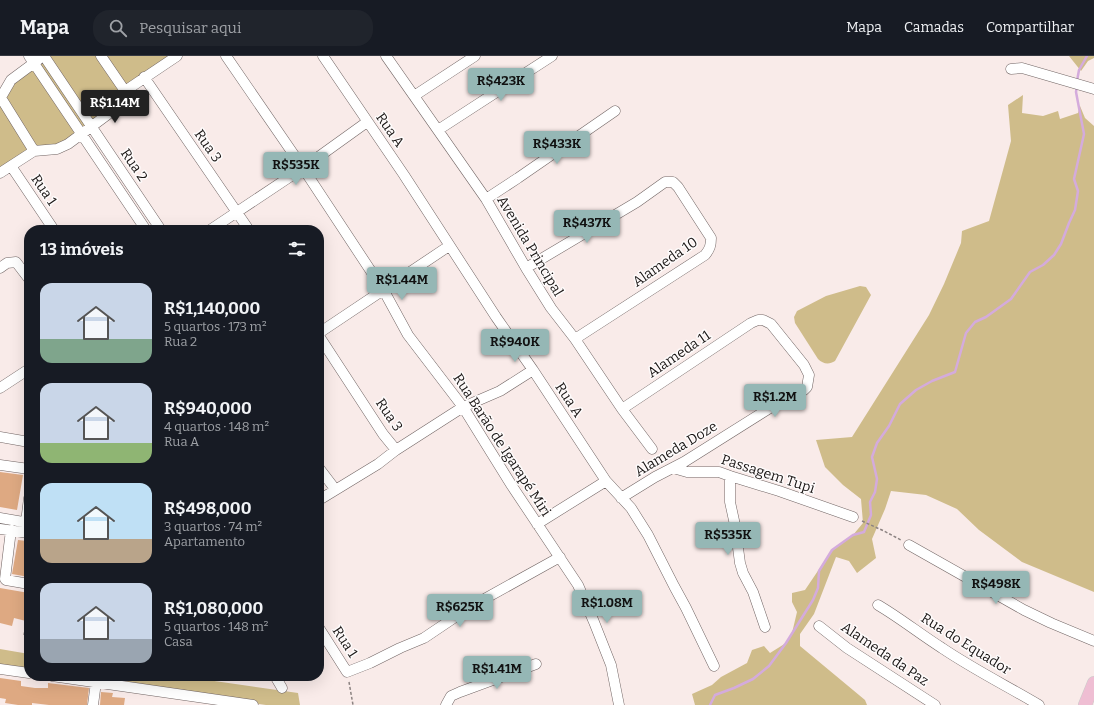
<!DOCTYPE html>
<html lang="pt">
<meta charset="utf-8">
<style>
:root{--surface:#171b24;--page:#20242c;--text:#f1f3f6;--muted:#9ea1a6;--line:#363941;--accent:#95b7b5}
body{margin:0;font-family:Bitter,serif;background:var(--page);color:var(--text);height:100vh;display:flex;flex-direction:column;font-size:15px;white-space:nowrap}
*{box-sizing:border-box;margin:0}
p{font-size:13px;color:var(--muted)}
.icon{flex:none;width:22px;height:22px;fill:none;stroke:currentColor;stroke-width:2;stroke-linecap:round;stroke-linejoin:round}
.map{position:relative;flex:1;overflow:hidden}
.details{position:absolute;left:24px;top:169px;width:300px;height:456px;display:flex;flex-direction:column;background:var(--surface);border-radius:16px;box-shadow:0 4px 16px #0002}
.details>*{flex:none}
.price{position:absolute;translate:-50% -34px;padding:0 9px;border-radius:4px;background:var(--accent);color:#111;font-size:13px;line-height:26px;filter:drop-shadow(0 1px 2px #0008)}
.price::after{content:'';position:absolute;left:50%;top:24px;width:12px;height:9px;margin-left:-6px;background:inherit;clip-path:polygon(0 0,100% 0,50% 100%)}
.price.current{background:#222;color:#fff}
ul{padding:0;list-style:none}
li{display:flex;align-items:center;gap:12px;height:100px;padding:0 16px}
li span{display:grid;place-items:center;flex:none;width:112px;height:80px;border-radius:12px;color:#555}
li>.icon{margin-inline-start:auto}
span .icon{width:48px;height:48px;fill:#fffc;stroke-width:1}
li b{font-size:17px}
h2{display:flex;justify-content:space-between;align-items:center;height:48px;padding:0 16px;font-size:17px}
header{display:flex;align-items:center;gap:24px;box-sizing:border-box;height:56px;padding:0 20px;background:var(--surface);border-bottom:1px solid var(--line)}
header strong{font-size:19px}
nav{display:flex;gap:22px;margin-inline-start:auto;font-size:14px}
.search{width:280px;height:36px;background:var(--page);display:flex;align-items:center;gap:10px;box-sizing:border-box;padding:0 14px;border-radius:16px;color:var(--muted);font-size:15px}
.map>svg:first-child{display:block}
</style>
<header>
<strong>Mapa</strong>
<div class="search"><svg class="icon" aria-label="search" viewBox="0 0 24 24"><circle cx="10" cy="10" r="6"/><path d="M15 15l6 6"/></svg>Pesquisar aqui</div>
<nav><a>Mapa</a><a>Camadas</a><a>Compartilhar</a></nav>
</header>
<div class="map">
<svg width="1094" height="649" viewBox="0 0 1094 649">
<rect width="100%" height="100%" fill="#f9ebe9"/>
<path fill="#cfbc8a" d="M45 0H177L144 21 119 48 68 88 34 95 0 117V43L8 27Z
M1069 0H1094V2L1088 5 1081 15Z
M1023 39 1022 57 1043 60 1058 55 1060 63 1078 57 1080 50 1085 62 1094 70V536L1022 506 979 474 957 453 926 439 891 435 885 453 872 483 876 502 857 517 849 505 836 501 814 558 800 578V590L865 644 867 649H695L692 638 712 629 721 621 747 607 752 594 764 590 770 597 786 587 792 577 797 556 792 546V537L805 534 832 494 853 479 863 467 861 443 843 429 825 411 816 384 852 381 929 259 944 228 961 187 962 175 989 165 1011 85 1008 49Z
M860 230 866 231 871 239 835 305C829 309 823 308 818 303L795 267 794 261 797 255 826 240Z
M0 593 29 598V613L0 608Z
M76 620H180L298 637 300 649H266Z"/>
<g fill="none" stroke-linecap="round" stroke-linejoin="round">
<path stroke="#d4abdc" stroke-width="2.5" d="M1077 25 1079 14 1087 0
M710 649 715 639 734 632 753 623 769 610 786 587 813 544 818 532 819 515 832 494 853 479 864 476 871 459 870 446 875 436 877 423 872 401 877 387 889 370 900 348 916 334 932 325 955 316 966 277 975 266 986 261 1011 243 1030 216 1043 209 1054 199 1061 188 1069 167 1075 154 1078 135 1074 123 1084 78 1076 36 1077 30"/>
</g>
<path fill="#dea982" d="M0 416 23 419 17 454 0 451Z
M18 484 27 485 26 492 29 493V521L12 518Z
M0 532 29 537V551L26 565 14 562 12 570 0 567Z
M0 622 21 625V630L35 632H48V627L89 632 87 649H49L32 647V649H18L5 647 6 643 0 642Z
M101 636 113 637 112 641 125 642 124 649H100Z"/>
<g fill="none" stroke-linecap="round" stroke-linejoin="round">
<g stroke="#716564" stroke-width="11">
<path id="minor" d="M29 0 146 174
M44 0 161 174
M101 0 125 35
M226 0 303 112 384 235 408 279 463 351 512 430 578 529 594 566 611 609 619 649
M323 0 404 119 496 261 533 314 606 425 631 452 648 479 674 530 686 552 714 610
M386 0 486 143 526 212 551 252 575 283 622 353 652 393
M1011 13 1022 12 1094 33
M144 21 249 174
M414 40 475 0
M1 42 34 95
M0 43 11 24 38 4
M438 74 552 0
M34 95 57 93 68 88 115 53 125 35 177 0
M11 110 54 174
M0 117 34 95
M486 143 518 122 615 55
M210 174 303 112 367 66
M0 212 7 207 16 206 29 223
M526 212 637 146 665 126H673L678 131 711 182C711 189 710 193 705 199L575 283
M319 277 449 190
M319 280 383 378 396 394
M0 332 29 313
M0 381 29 386
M0 409 29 413
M319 412 335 433
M673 412 687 416H719L730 420 779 435 853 461
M730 420V446L735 469 740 507 743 517 753 536 765 571
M621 442 655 421 684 406 773 350 804 334 807 331 809 319 804 309 771 268 763 264H758L751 267 622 353
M319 444 378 408 396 394 463 351 500 335 533 314
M0 462 29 467
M26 466 29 442
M537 468 606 425
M0 473 29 477
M11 474 5 523 6 524 29 528
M909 489 1024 554 1051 567 1094 585
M878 549C900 562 920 578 942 592 973 613 1007 630 1039 649
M819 570 847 592 935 649
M319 572 347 616 370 607 400 592 424 582 470 551 560 501
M0 613 29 617
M52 620 253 649
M275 620 282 632
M93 649 96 626
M446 649 451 640 460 636 536 608"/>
</g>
<g stroke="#cccccb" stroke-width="14">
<path id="major" d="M1085 649 1094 627"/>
</g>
<path stroke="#8c8382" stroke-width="1.5" stroke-dasharray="3 2" stroke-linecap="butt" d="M862 465 884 475 901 484
M24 579 29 556
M349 626 353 649"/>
<use href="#minor" stroke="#fff" stroke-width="10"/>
<use href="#major" stroke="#efbed3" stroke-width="13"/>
</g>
<g text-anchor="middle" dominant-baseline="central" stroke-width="3" stroke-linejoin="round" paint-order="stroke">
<g font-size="14" fill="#191514" stroke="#fefbfb">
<text transform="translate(390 74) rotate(55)">Rua A</text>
<text transform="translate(208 90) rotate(55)">Rua 3</text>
<text transform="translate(134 109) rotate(56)">Rua 2</text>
<text transform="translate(44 134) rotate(56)">Rua 1</text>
<text transform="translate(530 190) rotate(59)">Avenida Principal</text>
<text transform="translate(665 206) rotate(-35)">Alameda 10</text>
<text transform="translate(679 298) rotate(-34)">Alameda 11</text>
<text transform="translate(569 344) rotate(57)">Rua A</text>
<text transform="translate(389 359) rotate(56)">Rua 3</text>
<text transform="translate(502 389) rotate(57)">Rua Barão de Igarapé Miri</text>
<text transform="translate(676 393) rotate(-31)">Alameda Doze</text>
<text transform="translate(768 418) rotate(18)">Passagem Tupi</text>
<text transform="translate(345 586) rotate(57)">Rua 1</text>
<text transform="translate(966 588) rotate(32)">Rua do Equador</text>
<text transform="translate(885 598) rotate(34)">Alameda da Paz</text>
</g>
</g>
</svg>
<b class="price" style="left:501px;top:46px">R$423K</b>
<b class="price current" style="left:115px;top:68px">R$1.14M</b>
<b class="price" style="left:557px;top:109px">R$433K</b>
<b class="price" style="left:296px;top:130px">R$535K</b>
<b class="price" style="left:587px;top:188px">R$437K</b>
<b class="price" style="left:402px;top:245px">R$1.44M</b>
<b class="price" style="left:515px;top:307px">R$940K</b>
<b class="price" style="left:775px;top:362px">R$1.2M</b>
<b class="price" style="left:728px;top:500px">R$535K</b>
<b class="price" style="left:996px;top:549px">R$498K</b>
<b class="price" style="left:607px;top:568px">R$1.08M</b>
<b class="price" style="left:460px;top:572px">R$625K</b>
<b class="price" style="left:497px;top:634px">R$1.41M</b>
<section class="details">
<h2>13 imóveis<svg class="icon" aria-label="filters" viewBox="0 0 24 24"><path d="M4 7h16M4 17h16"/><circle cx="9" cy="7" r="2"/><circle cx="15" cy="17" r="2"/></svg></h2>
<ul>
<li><span style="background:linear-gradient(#c9d6e8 70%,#7fa58c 0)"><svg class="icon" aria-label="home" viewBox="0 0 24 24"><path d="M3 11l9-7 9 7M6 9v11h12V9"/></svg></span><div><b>R$1,140,000</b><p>5 quartos · 173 m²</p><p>Rua 2</p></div></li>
<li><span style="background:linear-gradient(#c9d6e8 75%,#8fb573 0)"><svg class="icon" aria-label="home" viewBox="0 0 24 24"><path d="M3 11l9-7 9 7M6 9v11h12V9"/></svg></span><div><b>R$940,000</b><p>4 quartos · 148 m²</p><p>Rua A</p></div></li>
<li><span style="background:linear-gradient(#bfe0f5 70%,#b9a48a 0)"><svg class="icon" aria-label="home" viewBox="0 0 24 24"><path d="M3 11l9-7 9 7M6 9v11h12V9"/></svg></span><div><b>R$498,000</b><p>3 quartos · 74 m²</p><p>Apartamento</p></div></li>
<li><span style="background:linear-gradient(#c9d6e8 70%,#9aa5b1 0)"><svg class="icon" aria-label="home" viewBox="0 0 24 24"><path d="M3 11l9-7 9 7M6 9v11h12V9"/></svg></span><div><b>R$1,080,000</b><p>5 quartos · 148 m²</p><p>Casa</p></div></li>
</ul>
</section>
</div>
